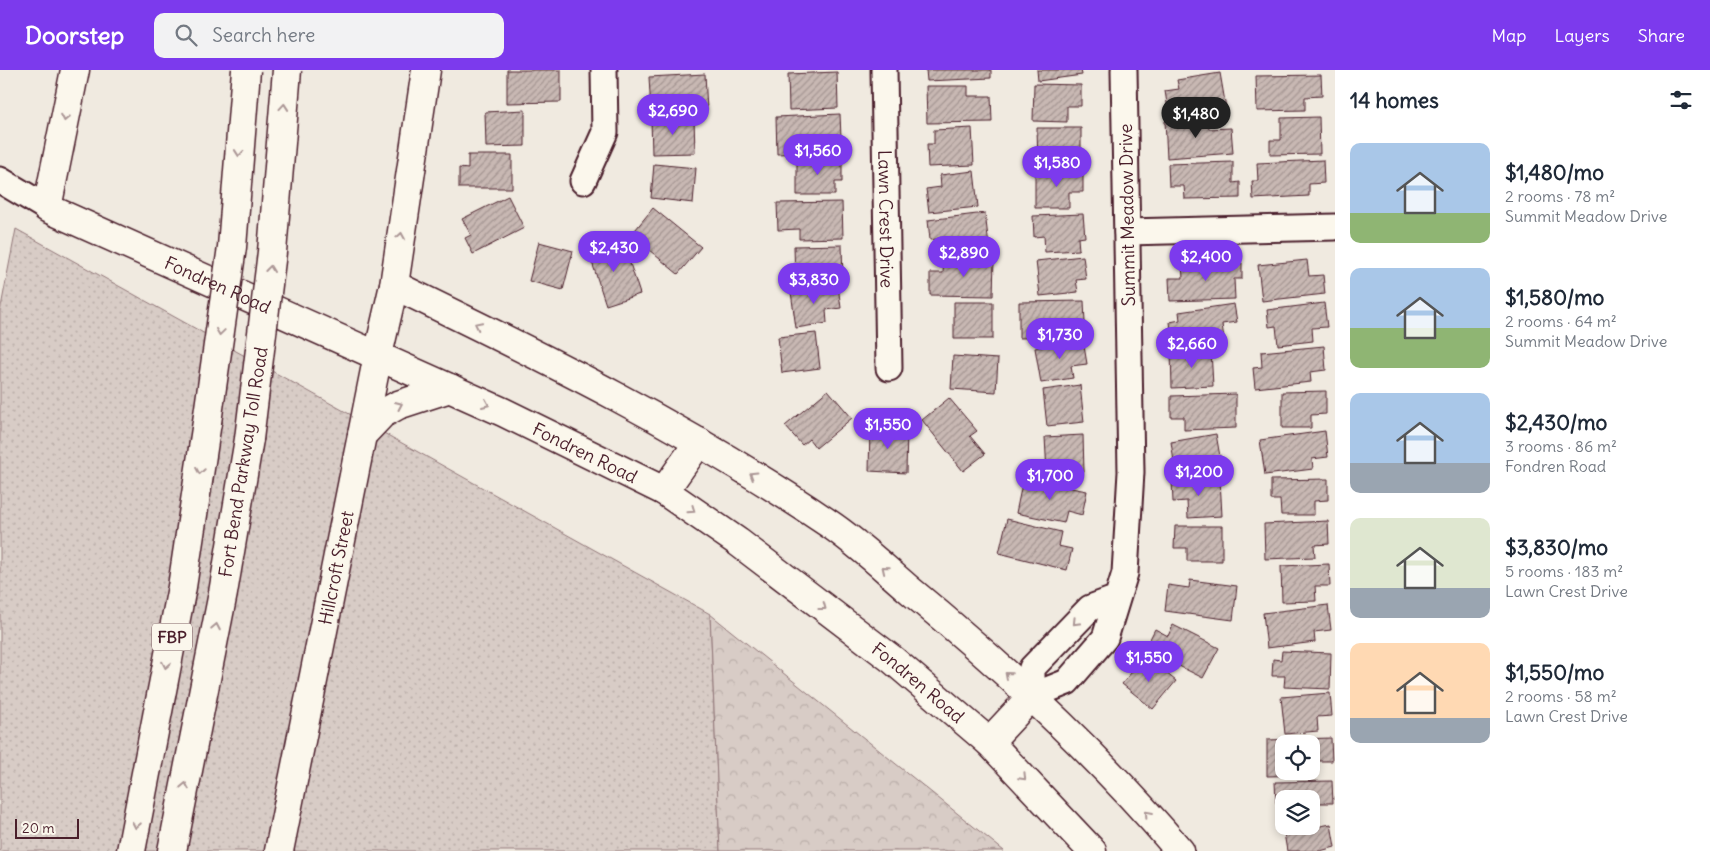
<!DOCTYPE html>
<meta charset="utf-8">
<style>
:root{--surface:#fff;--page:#f2f2f3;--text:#1f2937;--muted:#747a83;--accent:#7c3aed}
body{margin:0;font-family:Delius,sans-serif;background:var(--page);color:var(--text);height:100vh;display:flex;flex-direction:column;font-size:19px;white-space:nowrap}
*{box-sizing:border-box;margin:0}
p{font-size:16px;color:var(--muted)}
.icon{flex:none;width:28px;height:28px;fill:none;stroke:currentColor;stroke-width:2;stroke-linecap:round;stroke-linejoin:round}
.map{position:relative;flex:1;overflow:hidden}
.side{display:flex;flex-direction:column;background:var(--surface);width:375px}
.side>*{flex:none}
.fabs{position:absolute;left:1275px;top:665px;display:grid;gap:10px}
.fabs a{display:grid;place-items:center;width:45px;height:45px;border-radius:10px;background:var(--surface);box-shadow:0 2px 8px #0003;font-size:25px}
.scale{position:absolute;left:15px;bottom:12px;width:64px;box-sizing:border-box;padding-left:5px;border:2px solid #4a1f2b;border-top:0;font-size:14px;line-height:18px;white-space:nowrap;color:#4a1f2b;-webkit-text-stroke:4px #fbf7ec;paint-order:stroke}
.price{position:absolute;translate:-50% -42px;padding:0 11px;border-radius:18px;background:var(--accent);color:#fff;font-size:16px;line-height:32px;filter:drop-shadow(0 1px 2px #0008)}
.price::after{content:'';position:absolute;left:50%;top:30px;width:15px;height:11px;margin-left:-8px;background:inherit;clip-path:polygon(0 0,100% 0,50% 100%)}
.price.current{background:#222;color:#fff}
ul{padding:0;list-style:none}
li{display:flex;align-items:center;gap:15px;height:125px;padding:0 15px}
li span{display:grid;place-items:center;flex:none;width:140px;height:100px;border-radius:10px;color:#555}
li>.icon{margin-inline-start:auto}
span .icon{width:60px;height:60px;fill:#fffc;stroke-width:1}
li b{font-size:21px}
h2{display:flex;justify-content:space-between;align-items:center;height:60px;padding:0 15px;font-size:21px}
header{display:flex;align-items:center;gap:30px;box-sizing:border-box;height:70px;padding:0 25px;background:var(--accent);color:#fff}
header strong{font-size:24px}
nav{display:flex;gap:28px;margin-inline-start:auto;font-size:18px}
.search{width:350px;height:45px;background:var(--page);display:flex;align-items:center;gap:12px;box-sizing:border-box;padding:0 18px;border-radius:10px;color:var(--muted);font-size:19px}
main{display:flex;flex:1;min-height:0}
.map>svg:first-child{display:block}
</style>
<header>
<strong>Doorstep</strong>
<div class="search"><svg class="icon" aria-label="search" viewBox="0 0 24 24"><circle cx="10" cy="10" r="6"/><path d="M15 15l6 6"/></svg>Search here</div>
<nav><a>Map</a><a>Layers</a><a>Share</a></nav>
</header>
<main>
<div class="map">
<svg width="1335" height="781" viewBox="0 0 1335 781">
<defs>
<pattern id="grass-dots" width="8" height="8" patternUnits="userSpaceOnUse" patternTransform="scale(1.25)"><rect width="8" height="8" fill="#d8ccc6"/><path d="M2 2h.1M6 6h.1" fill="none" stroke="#bbafaa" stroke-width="1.8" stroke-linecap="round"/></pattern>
<pattern id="forest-crowns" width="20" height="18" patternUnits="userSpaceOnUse" patternTransform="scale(1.25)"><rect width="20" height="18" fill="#d8ccc6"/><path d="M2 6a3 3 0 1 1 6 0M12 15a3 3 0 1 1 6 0" fill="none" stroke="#bbafaa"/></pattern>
<pattern id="building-hatch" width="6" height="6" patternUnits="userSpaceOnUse" patternTransform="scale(1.25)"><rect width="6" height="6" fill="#c8b8b3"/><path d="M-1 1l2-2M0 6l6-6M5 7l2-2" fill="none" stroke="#a49592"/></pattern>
</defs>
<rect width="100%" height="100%" fill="#f0eae0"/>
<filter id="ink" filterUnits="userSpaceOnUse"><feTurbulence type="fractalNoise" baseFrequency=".02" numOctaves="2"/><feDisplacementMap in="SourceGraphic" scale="10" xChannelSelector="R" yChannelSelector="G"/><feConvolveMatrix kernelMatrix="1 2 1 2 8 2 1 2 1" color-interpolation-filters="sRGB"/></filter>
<g filter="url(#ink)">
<path fill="url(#grass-dots)" stroke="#917678" d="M16 159 710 544 720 781H0V242Z"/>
<path fill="url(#forest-crowns)" stroke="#917678" d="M710 544 1004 781H720Z"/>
<path fill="url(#building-hatch)" stroke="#4a1f2b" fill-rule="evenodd" d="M507 0H561V32L507 33Z
M926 0H991V8L927 11Z
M1037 0H1081L1082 5 1038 11Z
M837 2 838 38 789 40 788 4Z
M1220 3 1226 38 1169 46 1165 21 1179 19 1177 10Z
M705 4 707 40 651 42 649 7Z
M1321 5 1322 26 1305 27V40L1257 41 1256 6Z
M1034 14 1081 15V36H1067V52L1033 51Z
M926 16H968V26H991L992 52 927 53Z
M525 40V76L486 77 485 42Z
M840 44 841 68 826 69V82L777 84 776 47Z
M1319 47 1320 84 1270 85V70H1281V48Z
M694 48 695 83 652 84 651 49Z
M1208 48 1209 59 1231 58 1233 83 1167 88 1165 51Z
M972 58 974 95 928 97 927 74H934V60Z
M1037 58H1081V81H1066V95H1038Z
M468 85H512V118H459V98L468 99Z
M797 89H842V112H835V125H797Z
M1323 90 1324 113 1309 114V126L1253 129 1252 111H1258L1257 93Z
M1233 92V113L1240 112V128L1185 129 1184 116H1169L1168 94Z
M654 94 696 98 693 133 651 128Z
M974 101 978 137 929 142 926 119 941 117 940 105Z
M1035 101H1083V122H1069V138H1035Z
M508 126 524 158 473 184 465 168 471 165 462 149Z
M842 132 843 168 799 169V159L778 160 777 133Z
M653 138 701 177 678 204 631 165Z
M985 143 989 176 940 182 939 169 930 170 928 150Z
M1083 144 1085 167 1078 168 1079 180 1045 182 1044 166 1034 167 1033 146Z
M539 172 573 181 563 220 529 211Z
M623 172 640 224 606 235 589 183Z
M842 175 843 211 795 213 794 176Z
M1083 186 1086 209 1076 210 1078 222 1040 226 1036 191Z
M944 189 994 190 993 226 930 225V203H943Z
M1307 190 1309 206 1323 205 1325 224 1262 231 1258 195Z
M1242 193V209H1234L1235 229 1170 231 1169 208H1183L1182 195Z
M838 216 841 238 826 240 827 253 796 258 791 222Z
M1084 231 1085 253H1070V267L1019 268V232Z
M954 232H993V269H954Z
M1324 233 1327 257 1312 258 1313 271 1278 275 1276 256 1269 257 1267 240Z
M1234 234 1237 252 1222 254 1224 269 1173 277 1170 252 1180 250 1179 242Z
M816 263 820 298 782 303 778 267Z
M1083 270 1087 294 1071 296 1073 308 1041 313 1035 278Z
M1324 276 1326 300 1310 302 1311 312 1255 318 1253 298 1262 297 1261 282Z
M1211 280 1213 316 1172 318 1171 281Z
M953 286 998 289 996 322 951 319Z
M1080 315 1084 352 1047 356 1043 320Z
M828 320 852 348 816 378 809 369 802 375 785 356Z
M1326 321V344L1311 345V358H1282V322Z
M1236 324V358L1184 360V347H1171V326Z
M949 328 977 361 970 366 985 384 963 401 922 350Z
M870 358 907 359 906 403 869 401Z
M1325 361 1328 387 1312 389 1313 399 1265 405 1260 370Z
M1216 364 1222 398 1176 405 1171 372Z
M1083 365 1084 402 1047 403 1045 367Z
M1023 409 1087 421 1082 445 1067 441 1064 453 1016 443Z
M1220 409 1222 446 1188 448 1187 431 1173 432 1172 411Z
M1328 409V430L1314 431V445H1281L1280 430H1271V410Z
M1007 449 1061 462 1058 476 1072 479 1067 500 999 483Z
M1328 451 1329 474 1314 475 1315 487 1265 489 1264 454Z
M1175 456H1222V491H1187V478H1174Z
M1329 494 1330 516H1315L1316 531 1282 532 1281 496Z
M1190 510 1237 516 1233 550 1165 541 1168 515 1189 518Z
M1328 535 1331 560 1314 562 1315 572 1267 578 1263 543Z
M1173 555 1219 578 1203 608 1145 579 1155 559 1168 566Z
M1282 581 1331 583 1330 619 1284 617 1285 606H1272L1273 589 1281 590Z
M1145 586 1176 611 1153 639 1122 614Z
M1330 623 1332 646 1317 647 1318 661 1285 664 1281 627Z
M1331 668 1332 691H1317V705L1267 706V670ZM1284 674H1311V701H1284Z
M1332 711 1333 733H1319V748H1311V729H1284V733H1276L1275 712Z
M1331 754 1335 777 1320 781H1287L1284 763Z"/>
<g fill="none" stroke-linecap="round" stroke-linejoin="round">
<g stroke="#4a1f2b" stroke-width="29">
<g id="street">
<path id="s1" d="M884 0 889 298"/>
<path d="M0 110 47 138"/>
<path d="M583 111 605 62 604 0"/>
<path d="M1127 162 1335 157"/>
<path d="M1117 528 1090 538 1032 598V626L1067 612 1105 568 1125 503 1131 402 1124 0"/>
</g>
</g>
<g stroke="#4a1f2b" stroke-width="31">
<g id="secondary">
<path id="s2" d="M75 0 47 138 503 342 664 421 738 472 893 590 989 672 1092 781"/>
<path d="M394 215C543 287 691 360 828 453 858 473 885 499 912 522 1008 601 1099 686 1180 781"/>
<path d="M362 365 382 344 398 335 450 318"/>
<path d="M664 421 699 372"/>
<path d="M989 672 1032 626"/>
<path id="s3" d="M279 781 378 285 394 215 426 0"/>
</g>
</g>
<g stroke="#4a1f2b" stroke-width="31">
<path id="highway" d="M131 781 182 517 207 352
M172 781 223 523 249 369"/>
</g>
<use href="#street" stroke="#fbf7ec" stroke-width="25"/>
<use href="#secondary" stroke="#fbf7ec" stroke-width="28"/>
<use href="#highway" stroke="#fbf7ec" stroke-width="28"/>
<g stroke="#4a1f2b" stroke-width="31" stroke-linecap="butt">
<path id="highway-bridge" d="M207 352 232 177 246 0
M249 369 272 182 287 0"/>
</g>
<use href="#highway-bridge" stroke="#fbf7ec" stroke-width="28"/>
</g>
<defs><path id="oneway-chevron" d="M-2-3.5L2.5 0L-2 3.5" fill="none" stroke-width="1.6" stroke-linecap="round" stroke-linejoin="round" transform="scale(1.25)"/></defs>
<g stroke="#ab9695">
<use href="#oneway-chevron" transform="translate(284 37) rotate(-85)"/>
<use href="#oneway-chevron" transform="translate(65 48) rotate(101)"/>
<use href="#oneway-chevron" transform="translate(239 83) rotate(95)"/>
<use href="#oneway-chevron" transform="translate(401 166) rotate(-81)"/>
<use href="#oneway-chevron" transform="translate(270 199) rotate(-83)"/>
<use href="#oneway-chevron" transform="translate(478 255) rotate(-154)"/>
<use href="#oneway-chevron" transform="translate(220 262) rotate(98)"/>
<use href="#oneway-chevron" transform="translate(486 334) rotate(24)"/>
<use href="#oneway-chevron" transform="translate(399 335) rotate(-24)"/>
<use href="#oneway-chevron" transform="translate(200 401) rotate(99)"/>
<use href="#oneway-chevron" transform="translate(753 405) rotate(-148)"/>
<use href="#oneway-chevron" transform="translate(692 440) rotate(35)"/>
<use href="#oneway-chevron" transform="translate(885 499) rotate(-141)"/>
<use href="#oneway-chevron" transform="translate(823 537) rotate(37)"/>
<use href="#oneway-chevron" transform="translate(1076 552) rotate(134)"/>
<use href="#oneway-chevron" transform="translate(216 557) rotate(-79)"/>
<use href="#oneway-chevron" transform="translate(166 595) rotate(101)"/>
<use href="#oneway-chevron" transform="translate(1008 605) rotate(-139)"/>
<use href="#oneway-chevron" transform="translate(1023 707) rotate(46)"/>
<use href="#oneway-chevron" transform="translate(185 716) rotate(-79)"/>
<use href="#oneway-chevron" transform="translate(1148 744) rotate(-131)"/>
<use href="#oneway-chevron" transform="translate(136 755) rotate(101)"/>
</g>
</g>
<g text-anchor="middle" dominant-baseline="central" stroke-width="4" stroke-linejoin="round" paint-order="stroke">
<rect fill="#fbf7ec" stroke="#7f6065" stroke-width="1" x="152" y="553.5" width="40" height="27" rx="4"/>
<g font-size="16" font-weight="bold" fill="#4a1f2b">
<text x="172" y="567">FBP</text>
</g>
<g font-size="18" fill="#4a1f2b" stroke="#fbf7ec">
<text transform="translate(1127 145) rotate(-91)">Summit Meadow Drive</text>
<text stroke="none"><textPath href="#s1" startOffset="149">Lawn Crest Drive</textPath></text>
<text stroke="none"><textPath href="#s2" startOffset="328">Fondren Road</textPath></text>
<text stroke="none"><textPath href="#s2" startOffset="732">Fondren Road</textPath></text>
<text transform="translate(243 392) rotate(-81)">Fort Bend Parkway Toll Road</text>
<text stroke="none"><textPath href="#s3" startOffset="289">Hillcroft Street</textPath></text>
<text stroke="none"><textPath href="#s2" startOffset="1138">Fondren Road</textPath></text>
</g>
</g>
</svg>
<div class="fabs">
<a><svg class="icon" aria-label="locate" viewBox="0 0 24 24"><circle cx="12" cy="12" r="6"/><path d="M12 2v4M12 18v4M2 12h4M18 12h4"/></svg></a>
<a><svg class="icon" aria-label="layers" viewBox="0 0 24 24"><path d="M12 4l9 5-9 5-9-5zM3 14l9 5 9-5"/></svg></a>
</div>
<div class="scale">20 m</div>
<b class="price" style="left:673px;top:66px">$2,690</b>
<b class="price current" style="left:1196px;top:69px">$1,480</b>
<b class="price" style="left:818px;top:106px">$1,560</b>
<b class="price" style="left:1057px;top:118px">$1,580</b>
<b class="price" style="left:614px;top:203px">$2,430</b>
<b class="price" style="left:964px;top:208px">$2,890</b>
<b class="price" style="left:1206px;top:212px">$2,400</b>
<b class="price" style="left:814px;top:235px">$3,830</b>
<b class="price" style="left:1060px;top:290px">$1,730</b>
<b class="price" style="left:1192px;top:299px">$2,660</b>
<b class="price" style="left:888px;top:380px">$1,550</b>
<b class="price" style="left:1199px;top:427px">$1,200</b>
<b class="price" style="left:1050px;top:431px">$1,700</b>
<b class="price" style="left:1149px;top:613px">$1,550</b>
</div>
<section class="side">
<h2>14 homes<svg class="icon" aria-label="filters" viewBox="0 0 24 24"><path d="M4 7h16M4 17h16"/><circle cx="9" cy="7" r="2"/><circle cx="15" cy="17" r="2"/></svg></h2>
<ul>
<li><span style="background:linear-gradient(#a9c7e8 70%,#8fb573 0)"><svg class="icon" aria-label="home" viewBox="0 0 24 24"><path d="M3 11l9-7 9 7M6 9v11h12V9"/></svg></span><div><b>$1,480/mo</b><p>2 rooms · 78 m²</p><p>Summit Meadow Drive</p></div></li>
<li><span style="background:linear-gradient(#a9c7e8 60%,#8fb573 0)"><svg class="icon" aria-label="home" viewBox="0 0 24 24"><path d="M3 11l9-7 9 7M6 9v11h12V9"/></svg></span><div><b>$1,580/mo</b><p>2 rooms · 64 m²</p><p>Summit Meadow Drive</p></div></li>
<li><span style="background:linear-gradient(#a9c7e8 70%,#9aa5b1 0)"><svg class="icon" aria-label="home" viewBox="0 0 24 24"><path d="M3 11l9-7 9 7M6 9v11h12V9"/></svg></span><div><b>$2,430/mo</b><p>3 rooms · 86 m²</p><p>Fondren Road</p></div></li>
<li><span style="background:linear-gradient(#dfe7d0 70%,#9aa5b1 0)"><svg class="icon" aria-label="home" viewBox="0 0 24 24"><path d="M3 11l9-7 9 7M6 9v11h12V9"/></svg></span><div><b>$3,830/mo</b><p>5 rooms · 183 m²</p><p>Lawn Crest Drive</p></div></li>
<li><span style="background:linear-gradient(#ffd9b3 75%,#9aa5b1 0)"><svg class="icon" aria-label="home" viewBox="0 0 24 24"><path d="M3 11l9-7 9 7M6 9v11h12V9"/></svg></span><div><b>$1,550/mo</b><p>2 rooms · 58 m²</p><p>Lawn Crest Drive</p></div></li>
</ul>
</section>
</main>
